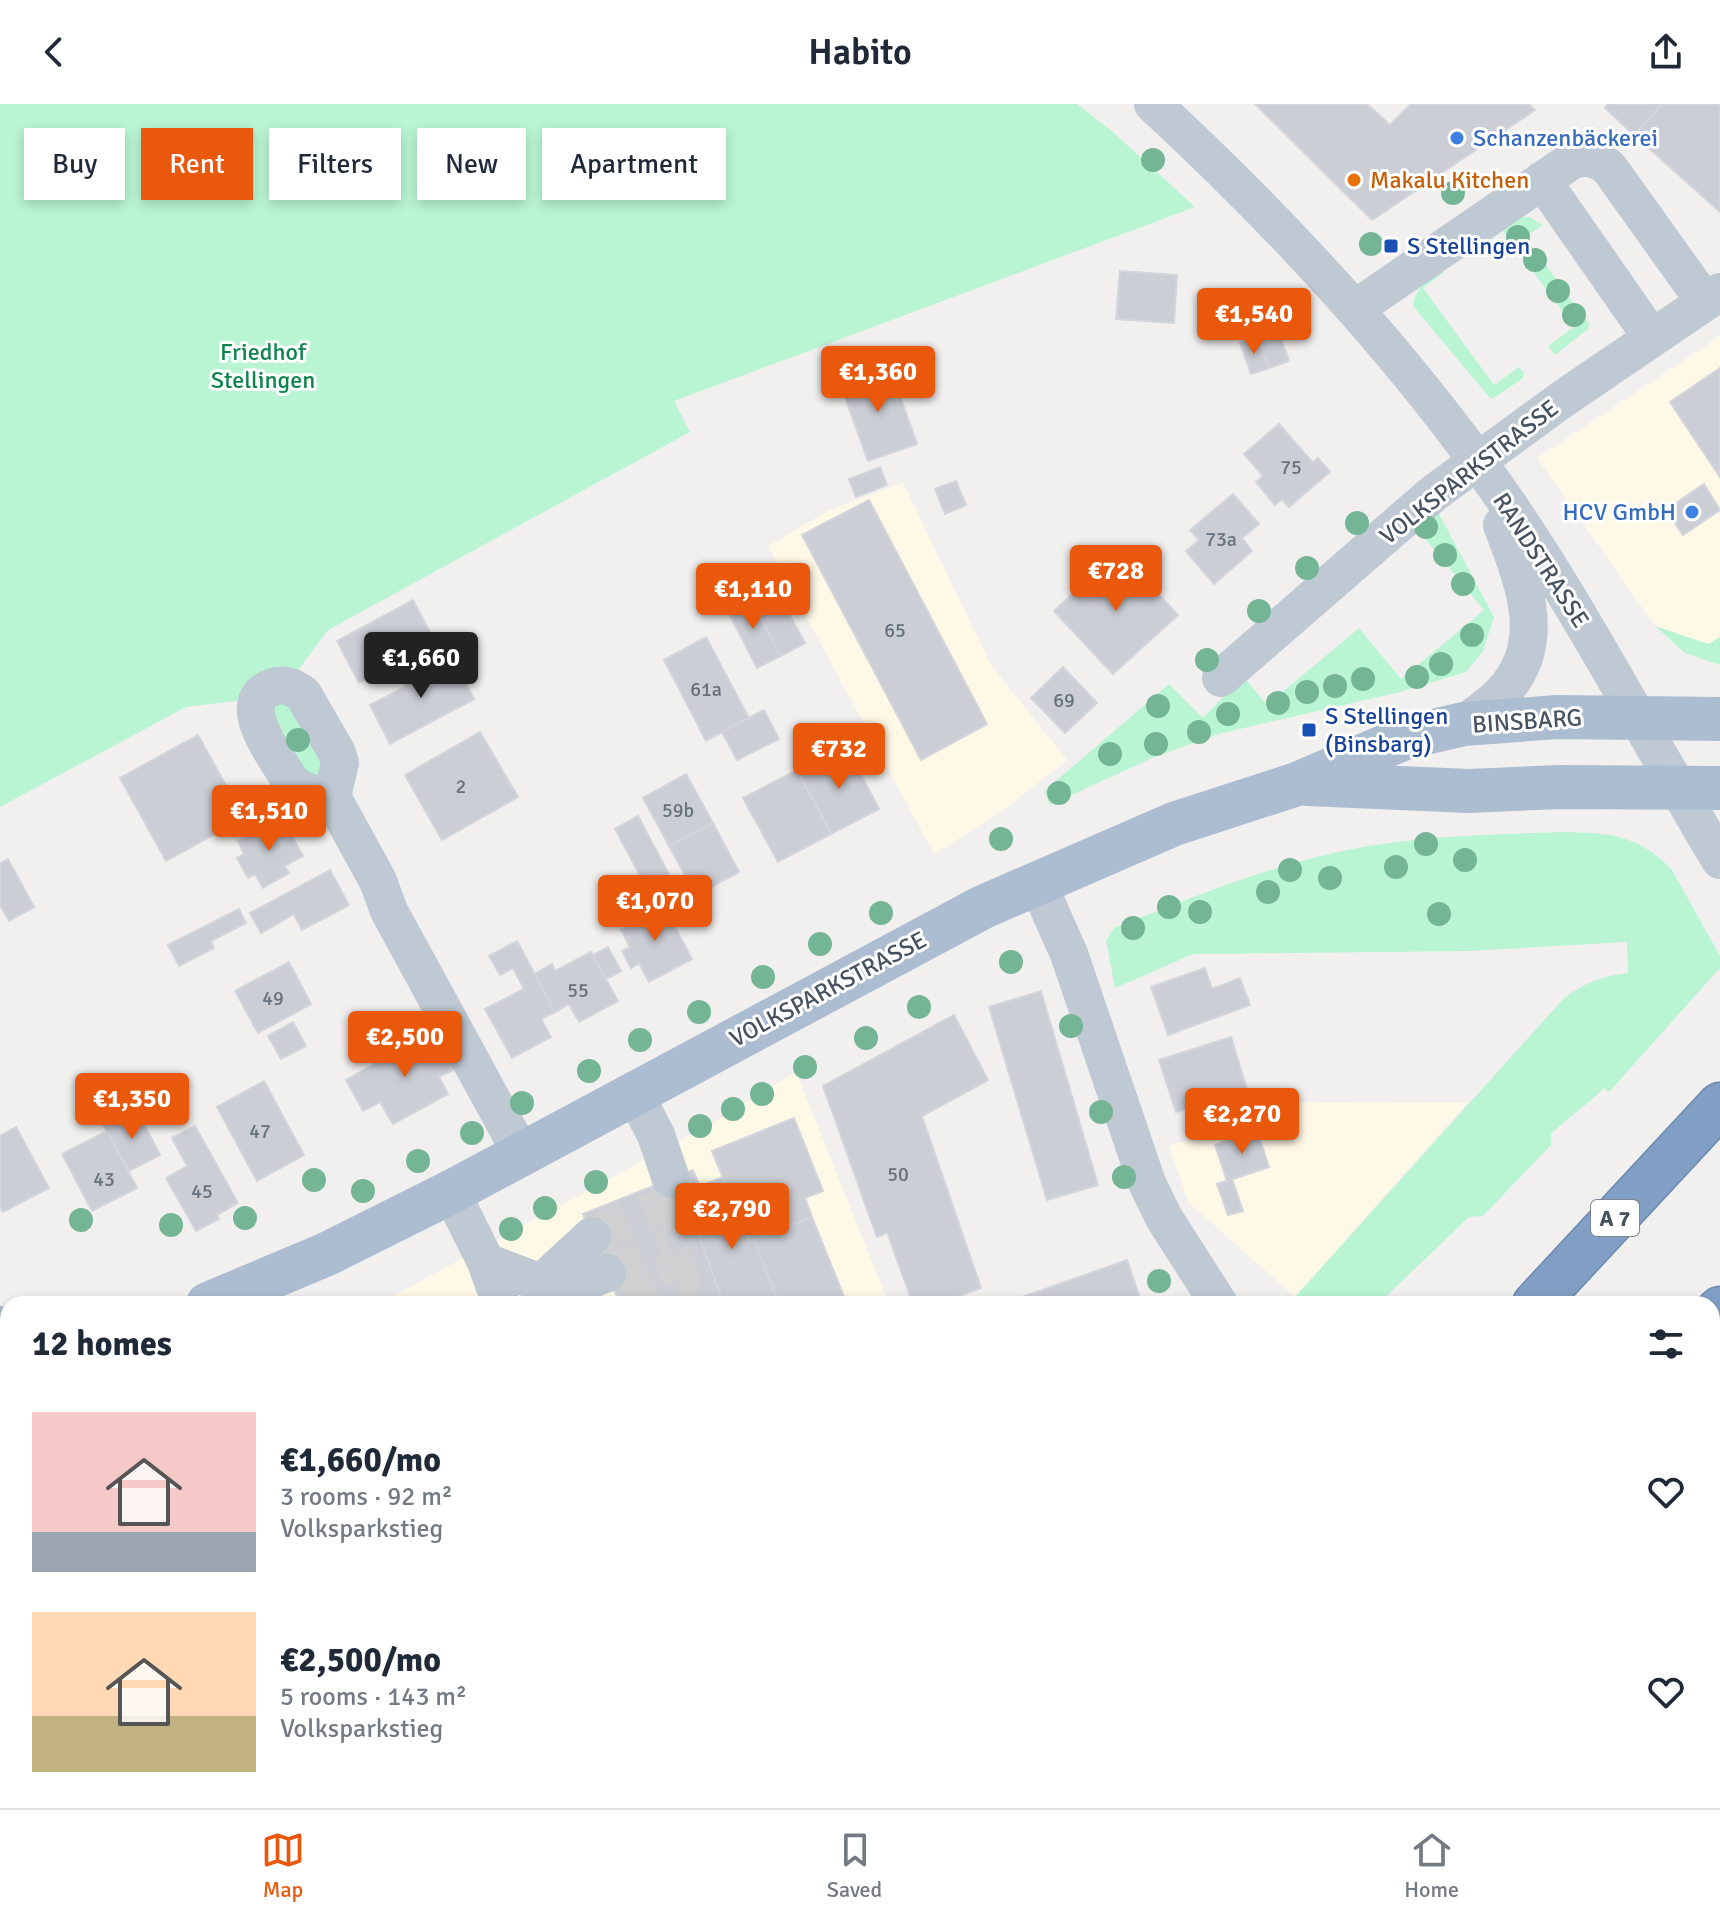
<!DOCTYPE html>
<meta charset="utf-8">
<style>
:root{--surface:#fff;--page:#f2f2f3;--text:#1f2937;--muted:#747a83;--line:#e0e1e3;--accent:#ea580c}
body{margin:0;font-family:Signika,sans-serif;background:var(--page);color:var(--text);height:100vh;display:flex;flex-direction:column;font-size:30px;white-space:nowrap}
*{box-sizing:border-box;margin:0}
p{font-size:26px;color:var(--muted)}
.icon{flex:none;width:44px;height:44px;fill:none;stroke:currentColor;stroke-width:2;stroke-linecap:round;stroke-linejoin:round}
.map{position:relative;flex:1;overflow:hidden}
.drawer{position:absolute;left:0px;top:1192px;width:1720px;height:512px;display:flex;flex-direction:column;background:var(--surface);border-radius:24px 24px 0 0;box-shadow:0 4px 12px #0003}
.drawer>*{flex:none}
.top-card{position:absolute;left:24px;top:24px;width:800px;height:72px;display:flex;gap:16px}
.price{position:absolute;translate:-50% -68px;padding:0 18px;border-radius:8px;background:var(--accent);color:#fff;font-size:26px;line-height:52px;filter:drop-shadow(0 2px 4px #0008)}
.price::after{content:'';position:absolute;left:50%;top:48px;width:24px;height:18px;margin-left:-12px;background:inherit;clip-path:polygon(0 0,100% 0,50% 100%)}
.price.on{background:#222;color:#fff}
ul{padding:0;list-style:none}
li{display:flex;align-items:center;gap:24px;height:200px;padding:0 32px}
li span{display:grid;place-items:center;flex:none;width:224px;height:160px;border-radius:0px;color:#555}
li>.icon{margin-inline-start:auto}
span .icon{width:96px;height:96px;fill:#fffc;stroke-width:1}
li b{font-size:34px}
h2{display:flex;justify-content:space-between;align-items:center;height:96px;padding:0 32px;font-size:34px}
.chip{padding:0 28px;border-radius:0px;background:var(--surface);box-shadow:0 4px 12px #0003;font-size:28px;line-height:72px}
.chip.on{background:var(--accent);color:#fff}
header{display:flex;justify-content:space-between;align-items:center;height:104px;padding:0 32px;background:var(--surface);font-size:36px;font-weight:600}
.menu{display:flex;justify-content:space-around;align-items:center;height:112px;border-top:2px solid var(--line);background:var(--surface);font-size:22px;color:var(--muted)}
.menu a{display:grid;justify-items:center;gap:4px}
.menu .on{color:var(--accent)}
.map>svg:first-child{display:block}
</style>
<header><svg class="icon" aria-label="back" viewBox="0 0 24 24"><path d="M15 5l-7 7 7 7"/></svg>Habito<svg class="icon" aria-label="share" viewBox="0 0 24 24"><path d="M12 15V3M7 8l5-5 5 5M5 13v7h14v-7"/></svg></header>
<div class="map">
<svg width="1720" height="1704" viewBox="0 0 1720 1704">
<rect width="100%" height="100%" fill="#f2efef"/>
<path fill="#fef8e7" d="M1720 232V533L1709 540 1655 522 1537 354Z
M903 379 991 561 1067 656 1000 709 934 750 768 442 831 405Z
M796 968 889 1200H378L700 1026Z
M1304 998 1467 999 1295 1193 1188 1098 1169 1042Z
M8 1343V1696H372L374 1701 387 1696H875L869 1704H0V1348Z"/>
<path fill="#b9f5d2" d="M0 0H1077L1113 28 1195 103 674 297 690 328 328 526 298 566 242 596 186 603 0 703Z
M1520 113H1529L1543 121 1525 133 1589 220 1588 225 1555 251 1548 242 1574 223 1503 127 1487 138 1484 135Z
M1443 166 1444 168 1423 184 1494 281 1519 263 1524 269 1523 274 1494 294H1490L1413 202C1415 183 1428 176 1443 166Z
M1438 408 1494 513 1483 547 1466 568 1400 588 1218 630 1152 654 1050 701 1044 687 1169 580 1203 614 1243 572 1267 601 1359 524 1401 575 1484 506 1419 427Z
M1655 522 1708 540 1720 533V561L1685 549Z
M284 594 322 651 319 673 303 671 268 604Z
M1562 728C1609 729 1638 730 1672 766L1720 852V864L1609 988 1604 984C1586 1002 1568 1013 1551 1030V1041L1483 1112 1469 1113 1378 1200H1295V1193L1564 894C1584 879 1603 872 1628 869L1627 838 1468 847 1193 850 1115 884 1106 837 1114 824C1182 798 1250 769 1321 752 1400 732 1481 731 1562 728Z
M1720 1349V1471L1712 1479V1357Z
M1720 1569V1704H1574L1583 1696H1712V1576Z
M1392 1696H1476L1468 1704H1385Z"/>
<path fill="#cbced5" stroke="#d3d5dc" stroke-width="2" d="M1255 0H1367L1390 21 1411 0H1528L1535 6 1372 116Z
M1608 0H1662L1634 31 1605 4Z
M1662 0H1720V108L1634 31Z
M1120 167 1177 171 1174 219 1116 215Z
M1278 226 1289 257 1269 264 1258 233Z
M1258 233 1269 264 1251 270 1240 239Z
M889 262 917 340 868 357 840 279Z
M1720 264V373L1670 298Z
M1279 320 1313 359 1318 354 1330 368 1289 403 1282 395 1275 401 1256 378 1263 372 1244 350Z
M880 363 887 381 856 393 849 375Z
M956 377 966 401 945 410 935 385Z
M1704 380 1720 406 1683 431 1666 406Z
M1233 390 1259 420 1242 434 1252 447 1214 480 1186 447 1199 436 1190 426Z
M869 396 987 620 921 656 802 431Z
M1119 447 1178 511 1113 570 1054 507Z
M772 478 805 539 781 552 748 490Z
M748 490 781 552 757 564 725 502Z
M413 496 441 549 403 569 398 559 359 579 337 537Z
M706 533 749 614 706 637 664 556Z
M427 556 434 568 454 557 474 595 390 640 370 601 405 583 399 571Z
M1063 563 1097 599 1065 629 1031 594Z
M764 606 779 635 737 656 722 628Z
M480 628 518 693 442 736 405 671Z
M198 631 244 714 166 757 120 674Z
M847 644 879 705 831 730 799 669Z
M797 666 831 730 778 758 743 694Z
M686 670 713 719 669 742 643 694Z
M638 712 672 776 649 788 615 725Z
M282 713 303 752 285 762 289 769 263 784 255 770 248 774 237 754 244 750 238 737Z
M713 719 739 768 696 791 669 742Z
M8 755 34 803 9 817 0 801V759Z
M330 766 349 801 302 826 294 810 261 829 250 809Z
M653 799 658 807 665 804 692 855 649 878 639 859 631 864 622 847 630 843 621 826 641 816 636 808Z
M239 805 246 819 211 837 214 844 179 862 168 841Z
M517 837 555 908 541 915 551 933 512 954 485 905 524 885 513 864 500 871 489 852Z
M608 843 621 867 606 875 593 851Z
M591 848 618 897 579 918 569 900 555 908 535 870 552 860 555 867Z
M289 858 311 900 258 929 235 887Z
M1205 864 1212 885 1240 874 1250 901 1168 931 1151 883Z
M1041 887 1098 1081 1047 1096 989 903Z
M954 911 988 976 922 1012 981 1184 938 1200H913L887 1128 877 1133 823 982Z
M293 918 306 942 281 955 268 932Z
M435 926 456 964 439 973 448 990 393 1020 380 998 363 1007 346 976Z
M1231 933 1247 985 1176 1008 1159 956Z
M264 977 304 1051 257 1077 217 1003Z
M139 1010 160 1051 129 1067 104 1022 120 1013 122 1019Z
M794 1014 823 1087 805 1094 812 1113 749 1138 712 1047Z
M195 1022 238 1099 217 1111 219 1115 196 1127 166 1074 187 1062 172 1034Z
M16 1023 49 1084 3 1108 0 1103V1032Z
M107 1027 137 1084 92 1107 62 1050Z
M1257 1027 1269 1063 1227 1077 1215 1041Z
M693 1066 706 1098 695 1122 722 1195 710 1200H620L583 1110Z
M723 1073 749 1138 754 1136 779 1200H717L716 1198 722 1195 695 1122 706 1098 700 1082Z
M1232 1075 1243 1107 1228 1111 1217 1080Z
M812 1113 847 1200H779L754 1136Z
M1127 1156 1142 1200H1003Z
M8 1479V1518L0 1500V1482Z
M85 1696H334L338 1704H88Z
M585 1696H638L641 1704H588Z"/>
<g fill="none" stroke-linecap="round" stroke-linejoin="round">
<path stroke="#cfd0d2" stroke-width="38" stroke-dasharray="38 19" stroke-linecap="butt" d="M592 1132 678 1098
M607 1169 669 1144
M621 1200 681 1176 669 1144C678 1119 678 1100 671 1075"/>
<g stroke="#6c8ab0" stroke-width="47">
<path id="highway" d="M1535 1200 1720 1001
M1712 1213 1720 1205
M1066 1704 1074 1696
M1250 1704 1257 1696"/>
</g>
<path stroke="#bec9d3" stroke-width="38" d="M1153 0C1272 110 1382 227 1478 358 1570 483 1640 623 1720 756
M1542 76 1652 234
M1356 204 1571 57C1585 51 1599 54 1610 65L1705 198
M1221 574 1434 389 1564 294 1720 188
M1464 620C1476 610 1491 601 1502 589 1550 539 1523 477 1502 421
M332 693C316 690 301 689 290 676 277 654 231 597 273 583 285 579 294 584 303 590L337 649 340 659 332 693 378 777 389 807 521 1049
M1037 778 1069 850 1147 1079 1164 1114 1219 1200
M634 989 656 1031 671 1075
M451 1088 486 1158 541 1179 592 1175 607 1169
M486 1158 501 1200
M544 1186 541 1179 592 1132
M1712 1527 1720 1520
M1520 1704 1528 1696"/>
<path stroke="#acbdd2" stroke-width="44" d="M1308 680 1469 687 1559 683 1720 684
M208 1200 327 1150 451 1088 983 803 1174 720 1297 680 1407 633 1464 620 1557 613 1720 615
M0 1224 8 1225
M0 1276 8 1273"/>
<use href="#highway" stroke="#819fc4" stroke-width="44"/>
</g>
<g fill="#74b596">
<circle cx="1153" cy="56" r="12"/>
<circle cx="1453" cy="89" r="12"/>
<circle cx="1518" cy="133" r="12"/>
<circle cx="1371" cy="140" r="12"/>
<circle cx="1535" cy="156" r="12"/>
<circle cx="1558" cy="187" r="12"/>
<circle cx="1574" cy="211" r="12"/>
<circle cx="1357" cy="419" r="12"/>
<circle cx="1426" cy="423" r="12"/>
<circle cx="1445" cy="451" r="12"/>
<circle cx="1307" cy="464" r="12"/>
<circle cx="1463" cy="480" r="12"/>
<circle cx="1259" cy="507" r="12"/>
<circle cx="1472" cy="531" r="12"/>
<circle cx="1207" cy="556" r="12"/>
<circle cx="1441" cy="560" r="12"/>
<circle cx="1417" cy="573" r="12"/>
<circle cx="1363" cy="575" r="12"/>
<circle cx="1335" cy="582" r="12"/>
<circle cx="1307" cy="588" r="12"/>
<circle cx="1278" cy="599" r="12"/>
<circle cx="1158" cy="602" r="12"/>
<circle cx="1228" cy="610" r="12"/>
<circle cx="1199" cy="628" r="12"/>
<circle cx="298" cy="636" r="12"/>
<circle cx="1156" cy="640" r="12"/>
<circle cx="1110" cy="650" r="12"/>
<circle cx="1059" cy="689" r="12"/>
<circle cx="1001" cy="735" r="12"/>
<circle cx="1426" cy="740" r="12"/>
<circle cx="1465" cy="756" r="12"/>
<circle cx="1396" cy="763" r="12"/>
<circle cx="1290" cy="766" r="12"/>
<circle cx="1330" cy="774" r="12"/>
<circle cx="1268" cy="788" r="12"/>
<circle cx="1169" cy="803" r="12"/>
<circle cx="1200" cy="808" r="12"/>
<circle cx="881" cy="809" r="12"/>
<circle cx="1439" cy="810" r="12"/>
<circle cx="1133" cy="824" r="12"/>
<circle cx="820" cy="840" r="12"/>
<circle cx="1011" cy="858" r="12"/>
<circle cx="763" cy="873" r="12"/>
<circle cx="919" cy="903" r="12"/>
<circle cx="699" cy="908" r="12"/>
<circle cx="1071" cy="922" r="12"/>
<circle cx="866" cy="934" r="12"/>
<circle cx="640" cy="936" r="12"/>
<circle cx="805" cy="963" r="12"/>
<circle cx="589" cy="967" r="12"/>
<circle cx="762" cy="990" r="12"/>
<circle cx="522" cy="999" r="12"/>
<circle cx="733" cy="1005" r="12"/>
<circle cx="1101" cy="1008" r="12"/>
<circle cx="700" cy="1022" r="12"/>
<circle cx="472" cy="1029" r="12"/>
<circle cx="418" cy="1057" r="12"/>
<circle cx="1124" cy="1073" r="12"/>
<circle cx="314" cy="1076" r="12"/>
<circle cx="596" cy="1078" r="12"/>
<circle cx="363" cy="1087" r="12"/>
<circle cx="545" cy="1104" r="12"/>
<circle cx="245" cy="1114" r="12"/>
<circle cx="81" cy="1116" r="12"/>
<circle cx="171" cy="1121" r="12"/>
<circle cx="511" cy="1125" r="12"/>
<circle cx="1159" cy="1177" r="12"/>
</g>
<g fill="#3f7fe0" stroke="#fff" stroke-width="3">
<circle cx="1457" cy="34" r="8"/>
<circle cx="1692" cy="408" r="8"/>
</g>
<circle fill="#e8710a" stroke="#fff" stroke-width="3" cx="1354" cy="76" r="8"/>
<g fill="#1a4fb4" stroke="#fff" stroke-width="3">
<rect x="1383" y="134" width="16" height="16" rx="4"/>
<rect x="1301" y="618" width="16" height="16" rx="4"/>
</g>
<g text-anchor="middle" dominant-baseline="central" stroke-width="6" stroke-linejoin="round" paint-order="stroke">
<g font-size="20" fill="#66717c">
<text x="1291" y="363">75</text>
<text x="1221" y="435">73a</text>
<text x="895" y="526">65</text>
<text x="706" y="585">61a</text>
<text x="1064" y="596">69</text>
<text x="461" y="682">2</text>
<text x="678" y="706">59b</text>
<text x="578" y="886">55</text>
<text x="273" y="894">49</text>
<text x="260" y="1027">47</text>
<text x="898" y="1070">50</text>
<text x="104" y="1075">43</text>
<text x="202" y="1087">45</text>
</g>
<rect fill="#fff" stroke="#7d868f" stroke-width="2" x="1591" y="1096" width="48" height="36" rx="6"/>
<g font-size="22" font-weight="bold" fill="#45525f">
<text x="1615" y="1114">A 7</text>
</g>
<g font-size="24" fill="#366cbe" stroke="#fff" text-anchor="start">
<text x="1473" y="34">Schanzenbäckerei</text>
<text x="1676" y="408" text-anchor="end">HCV GmbH</text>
</g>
<g font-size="24" fill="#c56008" stroke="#fff" text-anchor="start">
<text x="1370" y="76">Makalu Kitchen</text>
</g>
<g font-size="24" fill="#164399" stroke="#fff" text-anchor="start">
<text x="1407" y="142">S Stellingen</text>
<text x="1325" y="612">S Stellingen<tspan x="1325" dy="28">(Binsbarg)</tspan></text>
</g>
<g font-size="24" fill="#0c854d" stroke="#fff">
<text x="263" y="248">Friedhof<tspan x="263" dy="28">Stellingen</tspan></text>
</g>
<g font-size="24" fill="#45525f" stroke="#fff">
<text transform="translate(1469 368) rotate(-38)">VOLKSPARKSTRASSE</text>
<text transform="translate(1541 456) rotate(57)">RANDSTRASSE</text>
<text transform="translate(1527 617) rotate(-4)">BINSBARG</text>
<text transform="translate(828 885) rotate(-28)">VOLKSPARKSTRASSE</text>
</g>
</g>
</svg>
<b class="price" style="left:1254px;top:252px">€1,540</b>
<b class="price" style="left:878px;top:310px">€1,360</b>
<b class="price" style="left:1116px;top:509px">€728</b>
<b class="price" style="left:753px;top:527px">€1,110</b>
<b class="price on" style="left:421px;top:596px">€1,660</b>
<b class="price" style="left:839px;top:687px">€732</b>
<b class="price" style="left:269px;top:749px">€1,510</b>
<b class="price" style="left:655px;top:839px">€1,070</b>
<b class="price" style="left:405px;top:975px">€2,500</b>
<b class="price" style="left:132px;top:1037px">€1,350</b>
<b class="price" style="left:1242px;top:1052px">€2,270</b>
<b class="price" style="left:732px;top:1147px">€2,790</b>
<div class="top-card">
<a class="chip">Buy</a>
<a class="chip on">Rent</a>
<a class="chip">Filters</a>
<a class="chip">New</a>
<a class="chip">Apartment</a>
</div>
<section class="drawer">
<h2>12 homes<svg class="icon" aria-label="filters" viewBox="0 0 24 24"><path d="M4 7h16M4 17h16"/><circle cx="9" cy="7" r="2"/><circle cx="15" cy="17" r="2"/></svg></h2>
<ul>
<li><span style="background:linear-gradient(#f6c9c9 75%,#9aa5b1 0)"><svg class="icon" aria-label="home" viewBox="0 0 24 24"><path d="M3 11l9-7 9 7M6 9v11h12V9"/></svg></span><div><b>€1,660/mo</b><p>3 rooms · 92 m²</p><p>Volksparkstieg</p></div><svg class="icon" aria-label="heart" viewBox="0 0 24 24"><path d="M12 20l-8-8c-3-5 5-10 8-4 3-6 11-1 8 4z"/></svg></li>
<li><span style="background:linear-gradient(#ffd9b3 65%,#c2b280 0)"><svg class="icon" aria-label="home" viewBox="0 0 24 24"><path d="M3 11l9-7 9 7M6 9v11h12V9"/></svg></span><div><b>€2,500/mo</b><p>5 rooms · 143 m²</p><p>Volksparkstieg</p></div><svg class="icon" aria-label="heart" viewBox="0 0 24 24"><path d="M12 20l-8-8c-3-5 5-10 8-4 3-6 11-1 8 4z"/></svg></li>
</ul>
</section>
</div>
<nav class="menu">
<a class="on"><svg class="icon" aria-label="map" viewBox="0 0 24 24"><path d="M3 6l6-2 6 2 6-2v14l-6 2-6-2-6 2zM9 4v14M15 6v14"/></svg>Map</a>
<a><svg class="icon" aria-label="saved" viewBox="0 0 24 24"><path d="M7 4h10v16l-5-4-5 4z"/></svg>Saved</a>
<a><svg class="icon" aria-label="home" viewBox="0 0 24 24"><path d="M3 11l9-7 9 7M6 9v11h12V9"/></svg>Home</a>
</nav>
